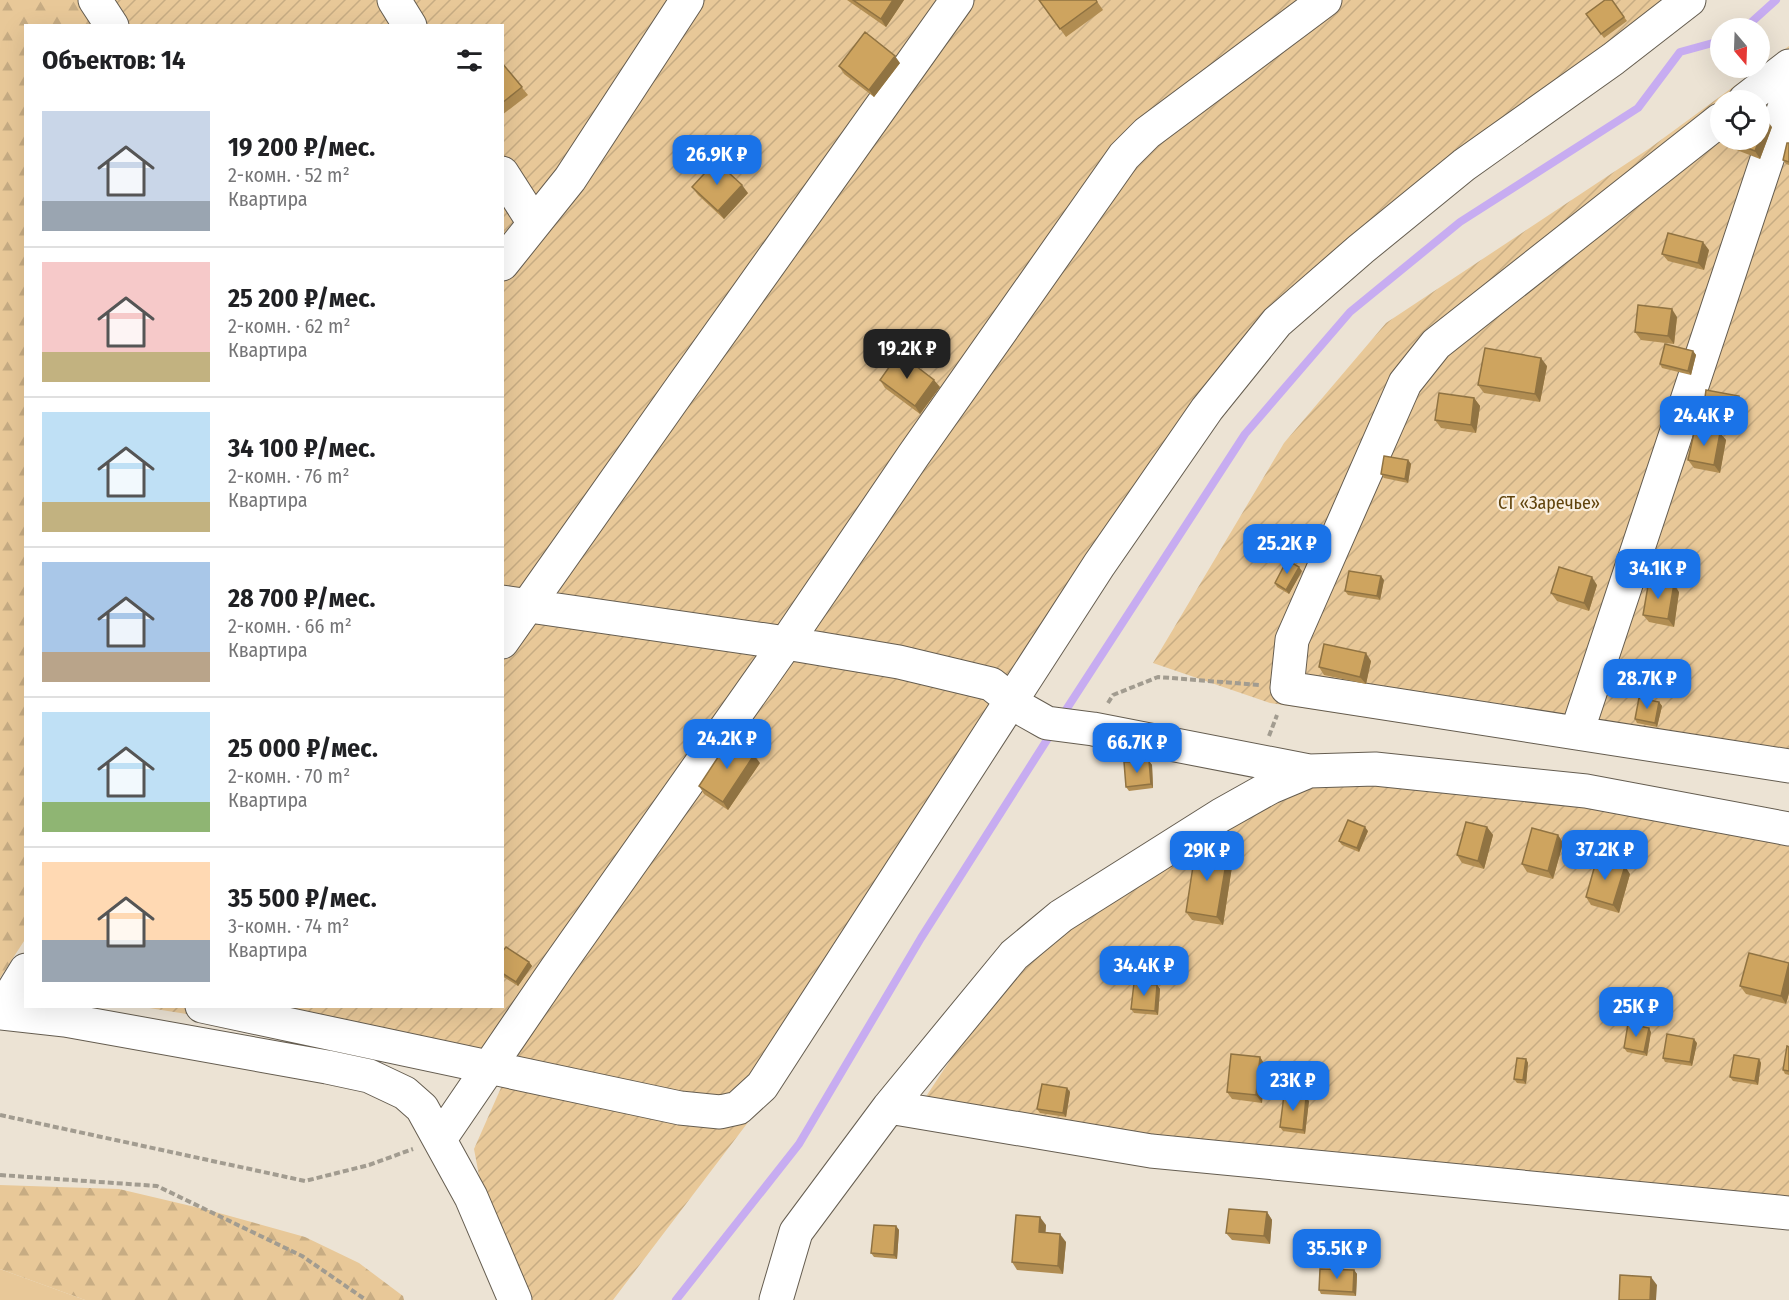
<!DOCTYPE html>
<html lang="ru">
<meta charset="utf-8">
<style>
:root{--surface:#fff;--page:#f6f6f6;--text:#202124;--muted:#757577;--line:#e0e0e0;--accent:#1a73e8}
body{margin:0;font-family:"Fira Sans Condensed",sans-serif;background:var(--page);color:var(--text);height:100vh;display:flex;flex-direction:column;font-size:22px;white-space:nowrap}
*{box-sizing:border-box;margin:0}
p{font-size:20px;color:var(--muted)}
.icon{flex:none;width:33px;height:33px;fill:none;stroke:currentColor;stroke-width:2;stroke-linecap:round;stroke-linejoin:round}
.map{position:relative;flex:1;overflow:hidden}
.sheet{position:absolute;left:24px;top:24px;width:480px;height:984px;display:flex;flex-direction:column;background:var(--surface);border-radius:0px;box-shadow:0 6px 24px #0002}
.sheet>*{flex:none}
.needle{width:39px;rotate:161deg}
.buttons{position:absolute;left:1710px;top:18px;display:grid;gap:12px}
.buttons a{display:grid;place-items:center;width:60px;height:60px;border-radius:50%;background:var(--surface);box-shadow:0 6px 24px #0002;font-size:30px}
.price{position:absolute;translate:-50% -51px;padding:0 14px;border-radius:12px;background:var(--accent);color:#fff;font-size:20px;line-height:39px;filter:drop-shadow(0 2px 3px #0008)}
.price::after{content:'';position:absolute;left:50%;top:36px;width:18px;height:14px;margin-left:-9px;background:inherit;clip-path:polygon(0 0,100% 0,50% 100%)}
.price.selected{background:#222;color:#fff}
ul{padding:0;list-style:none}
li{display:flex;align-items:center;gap:18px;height:150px;padding:0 18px}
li+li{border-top:2px solid var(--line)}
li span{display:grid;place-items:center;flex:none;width:168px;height:120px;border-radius:0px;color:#555}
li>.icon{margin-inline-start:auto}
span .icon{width:72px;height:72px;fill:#fffc;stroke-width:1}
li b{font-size:26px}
h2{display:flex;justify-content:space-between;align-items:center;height:72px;padding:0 18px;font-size:26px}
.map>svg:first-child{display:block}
</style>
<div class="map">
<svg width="1789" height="1300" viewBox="0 0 1789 1300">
<defs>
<pattern id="forest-firs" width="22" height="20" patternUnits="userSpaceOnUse" patternTransform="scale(1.5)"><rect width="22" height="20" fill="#e8c898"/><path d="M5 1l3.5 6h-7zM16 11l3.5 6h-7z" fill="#c7ac83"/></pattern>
<pattern id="garden-furrows" width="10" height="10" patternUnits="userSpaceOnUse" patternTransform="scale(1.5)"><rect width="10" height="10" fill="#e8c898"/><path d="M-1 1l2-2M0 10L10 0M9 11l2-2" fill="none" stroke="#c7ac83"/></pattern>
</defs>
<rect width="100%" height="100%" fill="#ece3d4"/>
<path fill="url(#forest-firs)" d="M0 0H80L96 25 26 26V938L0 978Z
M0 1185 119 1189 208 1210 305 1237 359 1263 403 1296 404 1300H85L0 1269Z"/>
<path fill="url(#garden-furrows)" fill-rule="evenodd" d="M80 0H1706L1404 228 1275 344 1221 408 781 1079 613 1300H526L484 1202 474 1149 504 1081 199 1016 143 1007 502 1006V26L96 25Z
M1789 46V782L1270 703 1153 663 1284 443 1386 323 1650 148ZM1720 100H1760V140H1720Z
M1349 780 1570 798 1789 833V1205L1199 1156 921 1104 1014 964 1290 789Z"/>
<path fill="#e8c898" d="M0 1269 85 1300H0Z"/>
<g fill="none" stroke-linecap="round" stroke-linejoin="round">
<path stroke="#c7acf1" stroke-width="8" d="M1745 28 1776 0
M1062 716 1245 434 1350 312 1460 222 1638 108 1680 52 1720 41
M676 1300 799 1144 921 938 1052 732"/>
<g stroke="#655d50" stroke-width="35">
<path id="minor" d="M95 0 112 26
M394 0 410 26
M1745 100 1789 66
M1720 120 1436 344 1405 383 1292 640 1287 688 1789 766
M502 173 534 223
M502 264 570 179 687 0
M502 602 786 643 899 662 991 684 1024 710 1047 723 1093 729 1309 771
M502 642 676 395 957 0
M1577 732 1789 93
M202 1006 680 1108 720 1112 738 1108 762 1086 1099 565 1207 409 1277 322 1361 249 1464 165 1613 59 1689 0
M0 1012 26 970
M0 1013 65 1020 327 1067 369 1076 405 1093 422 1108 471 1197 515 1300
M889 1107 1151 1151 1789 1213
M440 1139 556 969 786 643 913 456 1124 156 1147 133 1325 0
M776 1300 796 1232 889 1107 1014 955 1061 916 1221 815 1271 787 1309 771 1375 769 1586 791 1789 829"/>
</g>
<path stroke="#a29c90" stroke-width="4" stroke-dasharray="6 3" stroke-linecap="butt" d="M1108 703 1113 695 1158 677 1260 685
M1269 736 1277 715
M0 1115 305 1181 369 1165 413 1149
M0 1175 157 1186 302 1256 366 1300"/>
<use href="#minor" stroke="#fff" stroke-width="33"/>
</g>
<path fill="#b18d52" d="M847 0H904L886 27Z
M1039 0H1096L1103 10 1066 37Z
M1612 0 1627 21 1604 38 1586 14Z
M502 63 528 95 502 115Z
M900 63 874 97 844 74 839 66Z
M1772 127 1760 159 1734 149 1729 141Z
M1789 143V165L1786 164 1783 160Z
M692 187 748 193 724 219 698 195Z
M1709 250 1704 270 1668 261 1662 254Z
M1677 317 1674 344 1641 340 1635 332Z
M1693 351 1696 355 1691 375 1662 368 1660 364Z
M1547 366 1540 402 1484 393 1478 385Z
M880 380 940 387 920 414 885 388Z
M1474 398 1480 406 1476 433 1441 428 1435 420Z
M1742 400 1738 421 1705 416 1703 412Z
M1720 433 1726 440 1720 473 1694 468 1688 460Z
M1408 460 1411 464 1408 483 1384 478 1381 474Z
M1302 571 1289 594 1277 587 1275 583Z
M1384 580 1380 600 1348 595 1345 591Z
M1597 585 1589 611 1557 601 1551 593Z
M1679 592 1674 627 1649 622 1643 615Z
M1371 661 1366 684 1324 675 1319 667Z
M1659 702 1662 706 1657 727 1637 723 1635 719Z
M1149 761 1152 765 1153 788 1129 791 1126 787Z
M760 763 728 810 704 794 699 786Z
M1487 827 1493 835 1484 869 1462 863 1457 855Z
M1368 831 1359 852 1342 845 1339 841Z
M1558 835 1563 843 1553 879 1527 872 1522 864Z
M1233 860 1223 925 1192 920 1186 912Z
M1630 874 1619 913 1591 905 1586 897Z
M502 952 529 962 532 966 518 986 502 976Z
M1789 963V993L1786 1004 1746 994 1740 986Z
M1157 985 1160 989 1158 1015 1134 1013 1131 1009Z
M1651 1032 1647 1056 1627 1052 1624 1048Z
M1697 1043 1692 1066 1665 1062 1663 1058Z
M1789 1047V1075L1785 1074 1783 1070Z
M1260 1057 1265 1065 1262 1103 1232 1099 1227 1092Z
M1526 1059 1528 1063 1526 1084 1517 1083 1514 1079Z
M1759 1059 1761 1063 1758 1085 1733 1081 1730 1077Z
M1067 1088 1070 1092 1066 1117 1040 1113 1037 1109Z
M1309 1101 1305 1134 1283 1131 1280 1127Z
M1267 1212 1272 1220 1270 1244 1232 1240 1226 1233Z
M1046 1225 1045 1233 1066 1242 1063 1274 1017 1270 1012 1262Z
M896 1226 899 1230 897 1259 874 1257 871 1253Z
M1354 1270 1357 1274 1356 1296 1321 1294 1319 1290Z"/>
<path fill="#907342" d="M893 0H904L886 27 881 19Z
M895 56 900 63 874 97 869 90Z
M1766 119 1772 127 1760 159 1755 151Z
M742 185 748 193 724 219 718 211Z
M1703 242 1709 250 1704 270 1698 263Z
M1672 309 1677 317 1674 344 1668 336Z
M1693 351 1696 355 1691 375 1688 371Z
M1541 358 1547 366 1540 402 1535 394Z
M934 380 940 387 920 414 915 406Z
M1739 396 1742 400 1738 421 1735 417Z
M1474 398 1480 406 1476 433 1471 425Z
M1720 433 1726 440 1720 473 1714 465Z
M1408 460 1411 464 1408 483 1405 479Z
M1299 567 1302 571 1289 594 1286 590Z
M1381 576 1384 580 1380 600 1377 596Z
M1592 577 1597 585 1589 611 1584 603Z
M1674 584 1679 592 1674 627 1668 619Z
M1366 653 1371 661 1366 684 1360 677Z
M1659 702 1662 706 1657 727 1655 723Z
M754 755 760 763 728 810 723 802Z
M1149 761 1152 765 1153 788 1151 784Z
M1365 827 1368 831 1359 852 1357 848Z
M1487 827 1493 835 1484 869 1478 861Z
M1558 835 1563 843 1553 879 1548 871Z
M1228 852 1233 860 1223 925 1217 917Z
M1625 866 1630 874 1619 913 1613 905Z
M529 962 532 966 518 986 516 982Z
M1789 964V993L1786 1004 1781 996Z
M1157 985 1160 989 1158 1015 1155 1011Z
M1649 1028 1651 1032 1647 1056 1644 1052Z
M1694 1039 1697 1043 1692 1066 1690 1062Z
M1260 1057 1265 1065 1262 1103 1256 1095Z
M1526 1059 1528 1063 1526 1084 1523 1080Z
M1759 1059 1761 1063 1758 1085 1755 1081Z
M1067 1088 1070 1092 1066 1117 1063 1113Z
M1306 1097 1309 1101 1305 1134 1303 1130Z
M1267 1212 1272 1220 1270 1244 1264 1236Z
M1040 1217 1046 1225 1045 1240 1039 1232Z
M896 1226 899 1230 897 1259 894 1255Z
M1060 1234 1066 1242 1063 1274 1058 1266Z
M1354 1270 1357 1274 1356 1296 1353 1292Z
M1651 1277 1657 1285 1656 1300H1650Z"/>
<path fill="#cea45f" stroke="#907342" stroke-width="1.5" d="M853 0H893L881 19Z
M1039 0H1096L1097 2 1060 29Z
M1605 0H1612L1624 17 1601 34 1586 14Z
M865 32 895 56 869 90 839 66Z
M502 63 522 87 502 103Z
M1760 117 1766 119 1760 138Z
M1729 140H1759L1755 151 1729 141Z
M1787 143H1789V162L1783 160Z
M716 161 742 185 718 211 692 187Z
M1668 233 1703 242 1698 263 1662 254Z
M1638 305 1672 309 1668 336 1635 332Z
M1665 344 1693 351 1688 371 1660 364Z
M1485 348 1541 358 1535 394 1478 385Z
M899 353 934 380 915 406 880 380Z
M1706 390 1739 396 1735 417 1703 412Z
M1439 393 1474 398 1471 425 1435 420Z
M1695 428 1720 433 1714 465 1688 460Z
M1384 456 1408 460 1405 479 1381 474Z
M1287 560 1299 567 1286 590 1275 583Z
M1559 567 1592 577 1584 603 1551 593Z
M1349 571 1381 576 1377 596 1345 591Z
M1649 580 1674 584 1668 619 1643 615Z
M1324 644 1366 653 1360 677 1319 667Z
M1639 698 1659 702 1655 723 1635 719Z
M730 739 754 755 723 802 699 786Z
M1149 761 1151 784 1126 787 1124 762Z
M1348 820 1365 827 1357 848 1339 841Z
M1466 822 1487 827 1478 861 1457 855Z
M1532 828 1558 835 1548 871 1522 864Z
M1196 847 1228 852 1217 917 1186 912Z
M1597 858 1625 866 1613 905 1586 897Z
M506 947 529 962 516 982 502 973V952Z
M1749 953 1789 963 1781 996 1740 986Z
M1134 983 1157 985 1155 1011 1131 1009Z
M1628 1024 1649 1028 1644 1052 1624 1048Z
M1667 1034 1694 1039 1690 1062 1663 1058Z
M1787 1046 1789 1047V1071L1783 1070Z
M1231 1054 1260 1057 1256 1095 1227 1092Z
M1734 1055 1759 1059 1755 1081 1730 1077Z
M1517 1058 1526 1059 1523 1080 1514 1079Z
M1042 1084 1067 1088 1063 1113 1037 1109Z
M1284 1095 1306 1097 1303 1130 1280 1127Z
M1229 1209 1267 1212 1264 1236 1226 1233Z
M1016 1215 1040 1217 1039 1232 1060 1234 1058 1266 1012 1262Z
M874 1225 896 1226 894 1255 871 1253Z
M1320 1269 1354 1270 1353 1292 1319 1290Z
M1620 1275 1651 1277 1650 1300H1619Z"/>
<g text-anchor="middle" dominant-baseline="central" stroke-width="4.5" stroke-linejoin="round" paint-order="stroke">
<g font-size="18" fill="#60430c" stroke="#faf0e1">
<text x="1549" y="503">СТ «Заречье»</text>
</g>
</g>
</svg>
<div class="buttons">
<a><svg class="needle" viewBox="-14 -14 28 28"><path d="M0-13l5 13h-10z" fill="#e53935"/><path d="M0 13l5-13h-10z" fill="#757577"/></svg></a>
<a><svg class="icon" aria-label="locate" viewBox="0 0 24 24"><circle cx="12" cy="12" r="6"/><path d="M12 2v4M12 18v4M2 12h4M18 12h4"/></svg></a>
</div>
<b class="price" style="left:717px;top:186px">26.9K ₽</b>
<b class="price selected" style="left:907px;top:380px">19.2K ₽</b>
<b class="price" style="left:1704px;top:447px">24.4K ₽</b>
<b class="price" style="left:1287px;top:575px">25.2K ₽</b>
<b class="price" style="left:1658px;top:600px">34.1K ₽</b>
<b class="price" style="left:1647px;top:710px">28.7K ₽</b>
<b class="price" style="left:727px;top:770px">24.2K ₽</b>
<b class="price" style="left:1137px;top:774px">66.7K ₽</b>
<b class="price" style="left:1605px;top:881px">37.2K ₽</b>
<b class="price" style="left:1207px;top:882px">29K ₽</b>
<b class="price" style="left:1144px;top:997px">34.4K ₽</b>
<b class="price" style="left:1636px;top:1038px">25K ₽</b>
<b class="price" style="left:1293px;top:1112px">23K ₽</b>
<b class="price" style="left:1337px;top:1280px">35.5K ₽</b>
<section class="sheet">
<h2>Объектов: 14<svg class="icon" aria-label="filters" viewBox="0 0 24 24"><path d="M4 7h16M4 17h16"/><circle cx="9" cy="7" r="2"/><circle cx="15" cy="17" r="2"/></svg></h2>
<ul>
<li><span style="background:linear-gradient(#c9d6e8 75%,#9aa5b1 0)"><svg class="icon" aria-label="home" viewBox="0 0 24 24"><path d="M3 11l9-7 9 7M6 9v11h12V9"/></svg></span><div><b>19 200 ₽/мес.</b><p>2-комн. · 52 m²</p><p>Квартира</p></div></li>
<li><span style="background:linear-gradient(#f6c9c9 75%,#c2b280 0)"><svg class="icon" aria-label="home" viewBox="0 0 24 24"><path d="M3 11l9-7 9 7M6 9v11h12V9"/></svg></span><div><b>25 200 ₽/мес.</b><p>2-комн. · 62 m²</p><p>Квартира</p></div></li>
<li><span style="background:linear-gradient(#bfe0f5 75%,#c2b280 0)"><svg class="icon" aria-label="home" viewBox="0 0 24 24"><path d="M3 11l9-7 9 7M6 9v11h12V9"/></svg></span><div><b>34 100 ₽/мес.</b><p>2-комн. · 76 m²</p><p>Квартира</p></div></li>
<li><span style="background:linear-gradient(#a9c7e8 75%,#b9a48a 0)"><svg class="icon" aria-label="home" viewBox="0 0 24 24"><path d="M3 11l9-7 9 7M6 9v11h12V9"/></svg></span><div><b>28 700 ₽/мес.</b><p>2-комн. · 66 m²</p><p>Квартира</p></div></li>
<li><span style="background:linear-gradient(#bfe0f5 75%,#8fb573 0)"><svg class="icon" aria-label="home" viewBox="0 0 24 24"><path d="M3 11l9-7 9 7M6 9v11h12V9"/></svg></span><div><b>25 000 ₽/мес.</b><p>2-комн. · 70 m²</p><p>Квартира</p></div></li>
<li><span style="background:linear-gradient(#ffd9b3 65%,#9aa5b1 0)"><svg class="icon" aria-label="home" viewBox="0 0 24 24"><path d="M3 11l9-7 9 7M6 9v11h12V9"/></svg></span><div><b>35 500 ₽/мес.</b><p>3-комн. · 74 m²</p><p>Квартира</p></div></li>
</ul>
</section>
</div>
